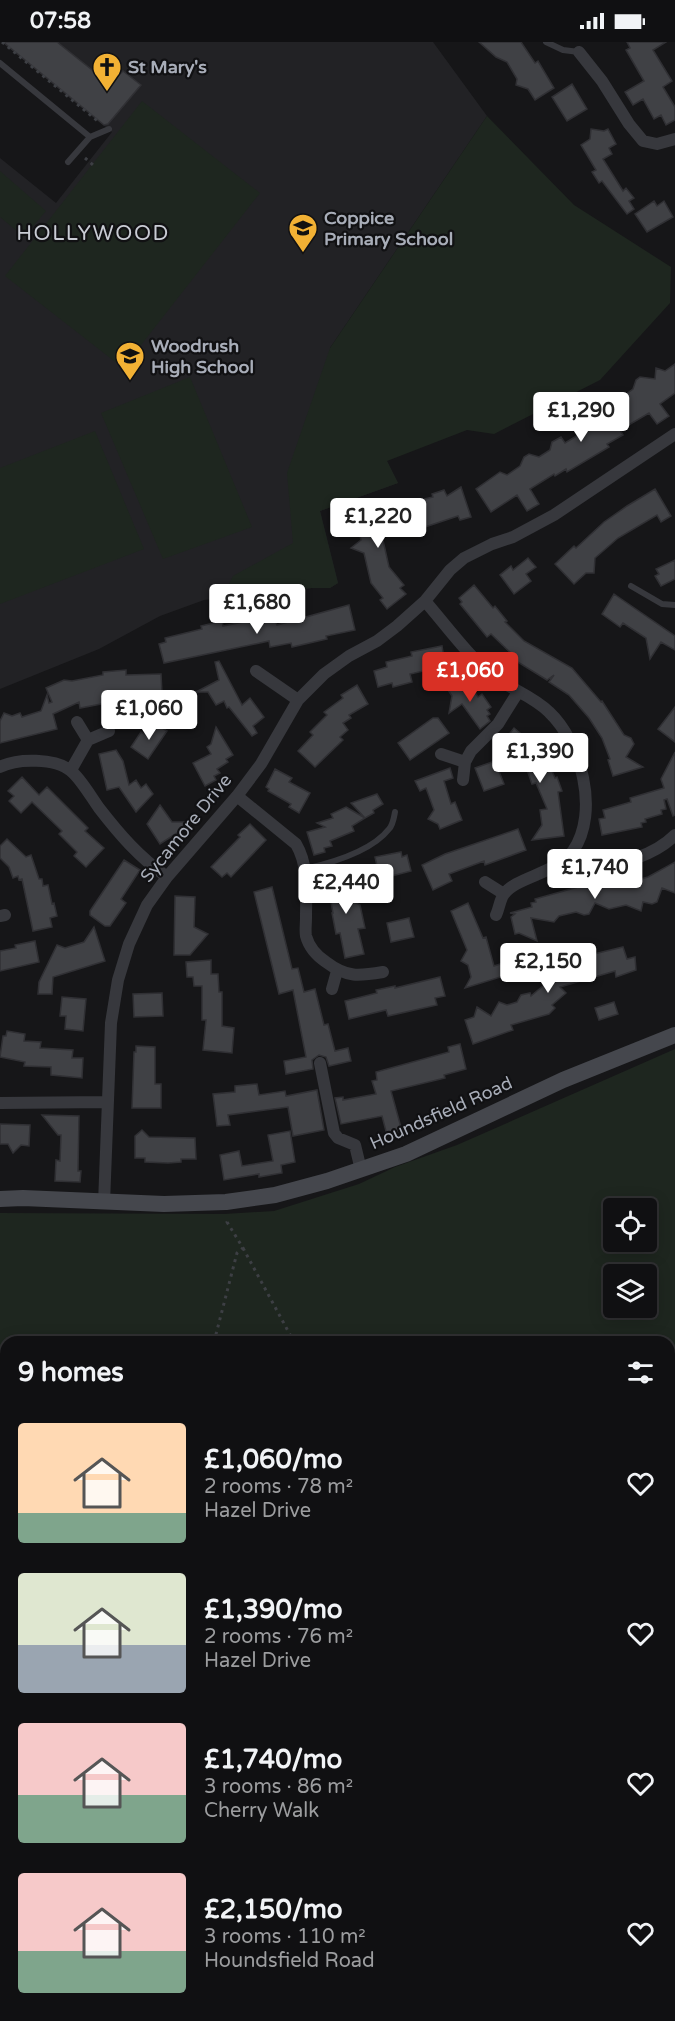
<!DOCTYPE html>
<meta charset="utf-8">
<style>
:root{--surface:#101012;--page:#1e1e20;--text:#f1f3f6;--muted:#9c9d9f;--line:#303032;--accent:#d93025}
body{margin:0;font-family:"Varela Round",sans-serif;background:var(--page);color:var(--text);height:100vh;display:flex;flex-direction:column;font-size:22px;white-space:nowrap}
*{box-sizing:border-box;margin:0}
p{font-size:20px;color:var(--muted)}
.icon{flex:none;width:33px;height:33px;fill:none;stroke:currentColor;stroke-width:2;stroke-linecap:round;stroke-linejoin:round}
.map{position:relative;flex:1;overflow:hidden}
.side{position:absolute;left:0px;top:1294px;width:675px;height:686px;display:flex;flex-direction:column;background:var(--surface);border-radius:18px 18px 0 0;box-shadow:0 3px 15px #0003,0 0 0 2px var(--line)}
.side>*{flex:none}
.fabs{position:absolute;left:603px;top:1156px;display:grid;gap:12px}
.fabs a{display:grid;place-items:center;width:54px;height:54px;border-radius:6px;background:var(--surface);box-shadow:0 3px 15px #0003,0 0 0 2px var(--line);font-size:30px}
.price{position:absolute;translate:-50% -51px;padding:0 14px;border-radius:6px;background:#fff;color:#222;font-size:20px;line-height:39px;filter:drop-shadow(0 2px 3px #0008)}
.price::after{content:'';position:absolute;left:50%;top:36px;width:18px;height:14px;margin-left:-9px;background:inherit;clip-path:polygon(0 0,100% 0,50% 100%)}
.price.selected{background:var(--accent);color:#fff}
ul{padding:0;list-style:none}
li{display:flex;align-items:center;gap:18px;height:150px;padding:0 18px}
li span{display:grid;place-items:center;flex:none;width:168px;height:120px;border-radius:6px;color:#555}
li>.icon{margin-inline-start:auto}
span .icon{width:72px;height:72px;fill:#fffc;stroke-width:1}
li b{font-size:26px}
h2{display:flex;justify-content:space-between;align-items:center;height:72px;padding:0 18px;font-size:26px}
.status{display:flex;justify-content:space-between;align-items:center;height:42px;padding:0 30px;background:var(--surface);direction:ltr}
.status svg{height:16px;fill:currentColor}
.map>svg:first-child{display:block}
</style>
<div class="status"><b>07:58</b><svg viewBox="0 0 49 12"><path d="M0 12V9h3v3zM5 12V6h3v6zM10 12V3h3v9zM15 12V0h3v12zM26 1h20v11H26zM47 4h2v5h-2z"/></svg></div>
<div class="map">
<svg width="675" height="1979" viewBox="0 0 675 1979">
<rect width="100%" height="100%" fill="#161618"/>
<path fill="#222225" d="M3 0H433L487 74 330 306 398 441 320 469 338 541 330 546H312L204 558 160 574 99 607 0 647V116L56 161 112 90Z"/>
<path fill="#1e261f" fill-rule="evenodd" d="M142 59 260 151 123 326 5 234Z
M487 74 574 163 671 225 670 261 600 338 494 392 467 388 387 419 398 441 320 469 338 541 330 546H312L222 556 233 534 293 501 287 431 330 306Z
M0 129 46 169 24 195 0 175Z
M190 335 252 485 163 517 101 371Z
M95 389 144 507 0 562V426Z
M675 1007V1979H0V1171L224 1172 274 1169 359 1142 395 1125 457 1103ZM614 1167H646V1200H614ZM614 1233H646V1266H614ZM669 1300V1974H6V1300Z"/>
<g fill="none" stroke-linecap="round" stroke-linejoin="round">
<path stroke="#2c353c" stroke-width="4.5" d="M669 1360 675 1350
M669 1702 675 1703
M222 1979 224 1974"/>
</g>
<path fill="#404145" stroke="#303034" stroke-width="1.5" d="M3 0H57L96 31 103 23 118 34 123 29 141 43 108 82 104 83Z
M479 0H521L535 21 538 19 554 46 535 58 528 47 516 43 517 37 507 20 496 15Z
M627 0H666L653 8 672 39 663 45 675 65V78L666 83 661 73 654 77 643 57 633 63 625 50 644 39 626 8 630 6Z
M572 42 587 67 567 79 552 55Z
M591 87 604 89 608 87 616 102 609 106 612 112 603 117 623 149 626 146 634 156 629 159 634 167 627 172 602 139 599 141 592 130 596 128 581 103 590 97Z
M654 159 657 164 664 159 673 175 647 190 635 172Z
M675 322V351L660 362 669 374 657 382 649 371 620 388 623 393 607 402 609 405 567 430 566 427 555 434 554 432 530 447 539 462 527 469 517 453 491 470 476 447 500 430 507 433 520 424 524 415 529 412 539 415 550 408 552 400 561 395 565 401 600 380 597 374 627 356 625 353 633 347 636 338 640 335 655 337 656 326 665 329Z
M461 445 471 475 460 478 458 474 416 488 415 484 409 486 403 462 433 455 432 452 444 448 447 454Z
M655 447 671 474 661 480 657 473 618 496 595 516 594 531H586L574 542 555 522 574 504 576 506 604 480 627 464Z
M398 457 401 470 378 476 389 525 404 543 400 546 406 552 387 567 380 558 383 556 371 541 364 511 351 506 361 498 356 478H353L350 468 357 466 356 463 374 459 375 462Z
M528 516 536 525 526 532 531 539 514 552 500 533 511 524 513 528Z
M675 518V537L661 544 655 534 659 532 656 527Z
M474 543 493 566 495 564 507 579 505 580 524 599 572 626 601 660 602 659 624 693 631 696 634 702 626 715 643 725 613 734 608 718 610 717 602 696 589 676 569 653 549 640 554 633 547 638 516 619 517 617 491 592 487 595 460 562 462 560 459 556Z
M614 552 675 594V608L661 600 650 617 646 596 623 581 620 585 602 572Z
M349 563 355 588 326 594 327 597 292 605 291 601 270 605 269 599 164 621 159 602 166 600 165 596 202 587 201 584 222 579 223 584 253 578 254 583 275 578 277 583Z
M442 604 445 622 428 626V628L410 632 412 640 393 645 392 641 378 645 374 629 387 625 386 620 412 614 411 610Z
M219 619 242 663 250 656 264 675 253 684 257 691 252 694 229 665 227 666 224 659 216 663 208 650H196L219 638 215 620Z
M126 628V633L161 632 162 651 128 653V657L80 666 79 660 53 672 57 687 0 701V679L4 671 12 674 20 671 22 675 41 669 47 653 49 661 52 660 46 646 64 638 72 639 103 633V630Z
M465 636 478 655 482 652 491 665 487 668 490 672 487 674 490 679 480 687 462 662 449 671 452 654 448 648Z
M357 643 368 662 349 673 351 676 343 681 348 688 340 695 343 698 315 725 298 709 313 693 310 690 327 673 324 670 343 656 341 653Z
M675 665V700L658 687Z
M433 676H438L449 691 410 718 398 701Z
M156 682 167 689 148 717 131 705 141 690 148 694Z
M216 685 233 713 226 717 228 720 217 727 220 731 214 734 216 738 205 744 193 721 211 712 207 705 211 702Z
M514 686 538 706 544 723 549 722 555 736 557 735 562 749 558 750 564 794 532 798 542 783 540 768 547 767 536 741 532 742 524 719 514 709 511 711 501 703Z
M116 708 123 719 129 743 136 738 141 746 146 742 153 752 136 770 119 745 107 748 99 712Z
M675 710V773L673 774 667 757 664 758 666 767 661 768 662 772 645 777 646 780 641 781 642 785 602 793 599 777 605 776 603 768 631 760 630 756 664 746 661 737Z
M495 719 504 742 484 749 475 726Z
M450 726 453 736 444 739 451 762 455 760 462 778 440 787 438 782 428 777 434 768 426 746 420 749 415 739Z
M275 727 292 736 289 740 310 751 299 771 289 765 291 762 268 749 269 747 266 745Z
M22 735 39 753 47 745 88 786 85 789 104 806 86 825 74 814 77 810 59 792 62 789 32 760 21 771 9 759 14 754 8 749Z
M377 752 383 762 373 768 374 771 365 776 351 761Z
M160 763 172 780H194L160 802 147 782Z
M346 765 365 776 352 784 354 789 330 799 332 804 324 806 325 810 314 813 307 790 325 785 317 781 333 776 331 772Z
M250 782 266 798 231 835 227 831 222 835 211 825 240 795 238 793Z
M518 787 526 808 485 823 484 819 449 832 452 839 433 848 422 823 445 812Z
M7 797 26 815 31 813 39 837H42L43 844 48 843 52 862 54 861 57 874 50 876 52 885 33 889 22 837 19 838 18 834 13 836 9 825 0 816V804Z
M401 810 402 815 407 813 411 829 380 837 375 815Z
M124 818 140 828 121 857 126 861 110 884H105L90 873V869Z
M675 820V851L662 846 657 860 652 862 643 860 641 869 626 863 609 867 595 861 589 872 584 873 576 870 559 874 554 880 531 876 537 899 519 891 515 892 511 875 515 872 510 871 532 865 531 861 536 860 535 857 589 842 590 844 615 839 616 844 648 835Z
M345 830 352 859 360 863 365 886 358 887 364 912 345 916 340 891 336 892 332 871H333L331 860H333L327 834Z
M272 845 292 927 298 926 304 950 315 947 324 983 328 982 335 1009 348 1006 351 1019 329 1024 326 1015 319 1013 312 1018 313 1027 286 1032 284 1019 306 1015 293 948 279 952 254 850Z
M175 854 195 855 194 885 208 892 190 913H174Z
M468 861 483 896 486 895 494 924 519 916 523 928 465 946 471 935 468 923 461 919 467 908 451 869Z
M409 876 414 895 391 900 387 881Z
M94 885 105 919 53 935 52 952H38L39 940 57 903 65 906 84 900Z
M35 899 39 920 0 929V909L16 906 15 903Z
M623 905 627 917 635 915 636 928 616 935 615 929 560 945 566 951 552 963 555 966 549 972 511 983 513 988 473 1002 465 978 474 975 477 965 491 974 499 960 507 963 517 960 521 953 530 951 531 954 571 920 575 919 582 911 586 910 594 912Z
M211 918V932H218L219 950H222V984L234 986 232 1011 203 1008 206 978H202V944H194L193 935H187L186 920Z
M440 935 445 954 435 956 437 963 388 974 386 968 349 977 345 959 377 951 376 948 395 944V946Z
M162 951 163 974 134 975 133 952Z
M62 955 86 957 83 989 65 987 66 974H60Z
M614 960 618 972 599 978 595 966Z
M7 989 25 992 24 999 41 1000 40 1006 73 1008 72 1016H83L82 1036 51 1033V1025L24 1024 25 1020 0 1015 3 994H6Z
M460 1002 466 1027 444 1033 445 1036 391 1049 402 1089 387 1093 382 1074 341 1082 335 1056 343 1055V1058L376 1052 372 1039 377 1038 376 1030 449 1010 448 1005Z
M136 1004 155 1005V1042H161V1066H132L134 1010H136Z
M257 1042 259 1053 285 1049 286 1054 317 1048 324 1088 293 1094 288 1065 228 1073 230 1083 217 1084 213 1052 235 1050V1044Z
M42 1073 79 1074 78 1129H81L80 1140 55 1139 56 1118 60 1119 61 1093H58Z
M0 1082 30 1083 29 1104 21 1103 13 1111 8 1102H0Z
M142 1088 149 1095 195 1096 196 1117H181V1120L168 1121 145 1120V1116H135V1094Z
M290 1089 295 1120 281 1123 282 1131 259 1135V1132L224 1138 220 1113 239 1109 242 1124 273 1119 268 1093Z"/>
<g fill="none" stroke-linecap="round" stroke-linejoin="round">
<path stroke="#3d3f44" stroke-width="3" stroke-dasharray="3 4.5" stroke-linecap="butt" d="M2 0 100 81
M85 116 93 123
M243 1206 294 1300
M214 1300 237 1211 243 1206 227 1180 230 1177
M669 1683 675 1685
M81 1979 84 1974"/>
<path stroke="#37383d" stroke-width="6" d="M546 0 563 8 579 10
M0 21 90 95
M68 120 90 95 109 87
M631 544 662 562 675 563
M305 827C331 821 372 809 389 787 393 783 394 775 395 770"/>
<path stroke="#37383d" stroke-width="12" d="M579 10 602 39 629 82 643 99 657 102 675 97
M425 559C445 582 469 615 492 633 510 647 533 654 549 670 581 700 600 770 573 809 556 832 516 835 504 852 500 857 499 867 496 873
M256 629 298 658
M77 680 88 698
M441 712 465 720
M0 725C17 716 56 716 71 729 81 737 91 755 99 766 120 793 138 814 167 835
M71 728 88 698 109 689
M463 738 465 720 471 709 498 682 518 650
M237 754 296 802C309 824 306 851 306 876 306 882 305 889 306 894 309 905 317 914 326 920 347 936 359 934 383 930
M572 810C579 813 587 818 594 820 620 826 657 811 675 793
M485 840 504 852
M0 874 5 873
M332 947 337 929
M320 1021 334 1091 338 1096 355 1103 361 1128
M0 1061 107 1060
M104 1161 111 981 118 938 129 902 147 863 167 835 237 754 261 722 298 658 324 632 349 614 377 599 397 584 425 559 450 528 464 516 492 502 513 495 554 473 675 392"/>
<path stroke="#45474d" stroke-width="16" d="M0 1157 23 1156 164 1162 226 1160 275 1153 327 1139 406 1112 563 1038 675 993"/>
</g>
<defs>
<g id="church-pin" transform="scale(1.5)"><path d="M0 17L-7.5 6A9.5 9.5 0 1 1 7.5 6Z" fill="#f2b134" stroke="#111113"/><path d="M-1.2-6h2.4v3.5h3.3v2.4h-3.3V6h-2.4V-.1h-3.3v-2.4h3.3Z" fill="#111"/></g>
<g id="school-pin" transform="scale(1.5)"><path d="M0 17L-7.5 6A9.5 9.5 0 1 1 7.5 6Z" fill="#f2b134" stroke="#111113"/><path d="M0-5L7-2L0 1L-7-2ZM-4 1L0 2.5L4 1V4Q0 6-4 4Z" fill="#111"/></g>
</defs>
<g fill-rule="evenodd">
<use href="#church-pin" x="107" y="25"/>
<use href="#school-pin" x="303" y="186"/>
<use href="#school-pin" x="130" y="314"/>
</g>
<g text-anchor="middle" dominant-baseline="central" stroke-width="4.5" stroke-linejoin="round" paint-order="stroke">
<g font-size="18" font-weight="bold" fill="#a8adb8" stroke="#111113" text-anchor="start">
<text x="128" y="25">St Mary's</text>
<text x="324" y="176">Coppice<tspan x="324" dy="21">Primary School</tspan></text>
<text x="151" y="304">Woodrush<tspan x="151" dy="21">High School</tspan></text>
</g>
<g font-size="18" fill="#a8adb8" stroke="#111113">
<text transform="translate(186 786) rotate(-51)">Sycamore Drive</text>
<text transform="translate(441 1071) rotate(-24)">Houndsfield Road</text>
</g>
<g font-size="21" letter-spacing="1.5" fill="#c9ccd4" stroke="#111113">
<text x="93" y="191">HOLLYWOOD</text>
</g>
</g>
</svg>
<div class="fabs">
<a><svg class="icon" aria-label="locate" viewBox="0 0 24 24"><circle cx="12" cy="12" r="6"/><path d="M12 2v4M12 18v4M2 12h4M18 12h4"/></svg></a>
<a><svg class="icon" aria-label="layers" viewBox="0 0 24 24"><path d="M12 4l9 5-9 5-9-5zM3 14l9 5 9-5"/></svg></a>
</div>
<b class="price" style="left:581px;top:401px">£1,290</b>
<b class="price" style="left:378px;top:507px">£1,220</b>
<b class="price" style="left:257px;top:593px">£1,680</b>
<b class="price selected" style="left:470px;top:661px">£1,060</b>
<b class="price" style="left:149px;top:699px">£1,060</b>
<b class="price" style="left:540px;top:742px">£1,390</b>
<b class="price" style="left:595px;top:858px">£1,740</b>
<b class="price" style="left:346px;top:873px">£2,440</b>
<b class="price" style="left:548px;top:952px">£2,150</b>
<section class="side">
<h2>9 homes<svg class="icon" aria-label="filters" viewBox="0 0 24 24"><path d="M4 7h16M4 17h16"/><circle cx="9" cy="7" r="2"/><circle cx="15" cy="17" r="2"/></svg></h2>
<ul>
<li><span style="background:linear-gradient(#ffd9b3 75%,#7fa58c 0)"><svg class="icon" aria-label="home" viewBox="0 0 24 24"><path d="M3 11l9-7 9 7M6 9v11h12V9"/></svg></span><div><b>£1,060/mo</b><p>2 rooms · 78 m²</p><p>Hazel Drive</p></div><svg class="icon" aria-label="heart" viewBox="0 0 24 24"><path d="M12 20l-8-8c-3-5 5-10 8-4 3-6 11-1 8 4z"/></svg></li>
<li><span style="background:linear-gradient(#dfe7d0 60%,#9aa5b1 0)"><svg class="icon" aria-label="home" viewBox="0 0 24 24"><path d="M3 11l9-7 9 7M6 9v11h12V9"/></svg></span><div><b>£1,390/mo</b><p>2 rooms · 76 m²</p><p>Hazel Drive</p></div><svg class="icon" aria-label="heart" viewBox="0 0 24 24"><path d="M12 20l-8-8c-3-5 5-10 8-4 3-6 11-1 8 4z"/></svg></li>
<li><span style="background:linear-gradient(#f6c9c9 60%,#7fa58c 0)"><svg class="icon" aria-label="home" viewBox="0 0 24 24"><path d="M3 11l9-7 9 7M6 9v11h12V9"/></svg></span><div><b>£1,740/mo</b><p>3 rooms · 86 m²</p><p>Cherry Walk</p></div><svg class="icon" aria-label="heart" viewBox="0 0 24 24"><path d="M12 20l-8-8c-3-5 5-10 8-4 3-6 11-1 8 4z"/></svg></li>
<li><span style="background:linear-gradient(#f6c9c9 65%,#7fa58c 0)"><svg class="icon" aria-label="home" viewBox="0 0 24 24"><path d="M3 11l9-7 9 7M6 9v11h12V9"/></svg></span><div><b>£2,150/mo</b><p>3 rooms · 110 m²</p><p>Houndsfield Road</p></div><svg class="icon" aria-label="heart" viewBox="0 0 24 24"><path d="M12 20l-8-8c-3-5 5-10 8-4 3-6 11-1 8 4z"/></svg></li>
</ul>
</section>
</div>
